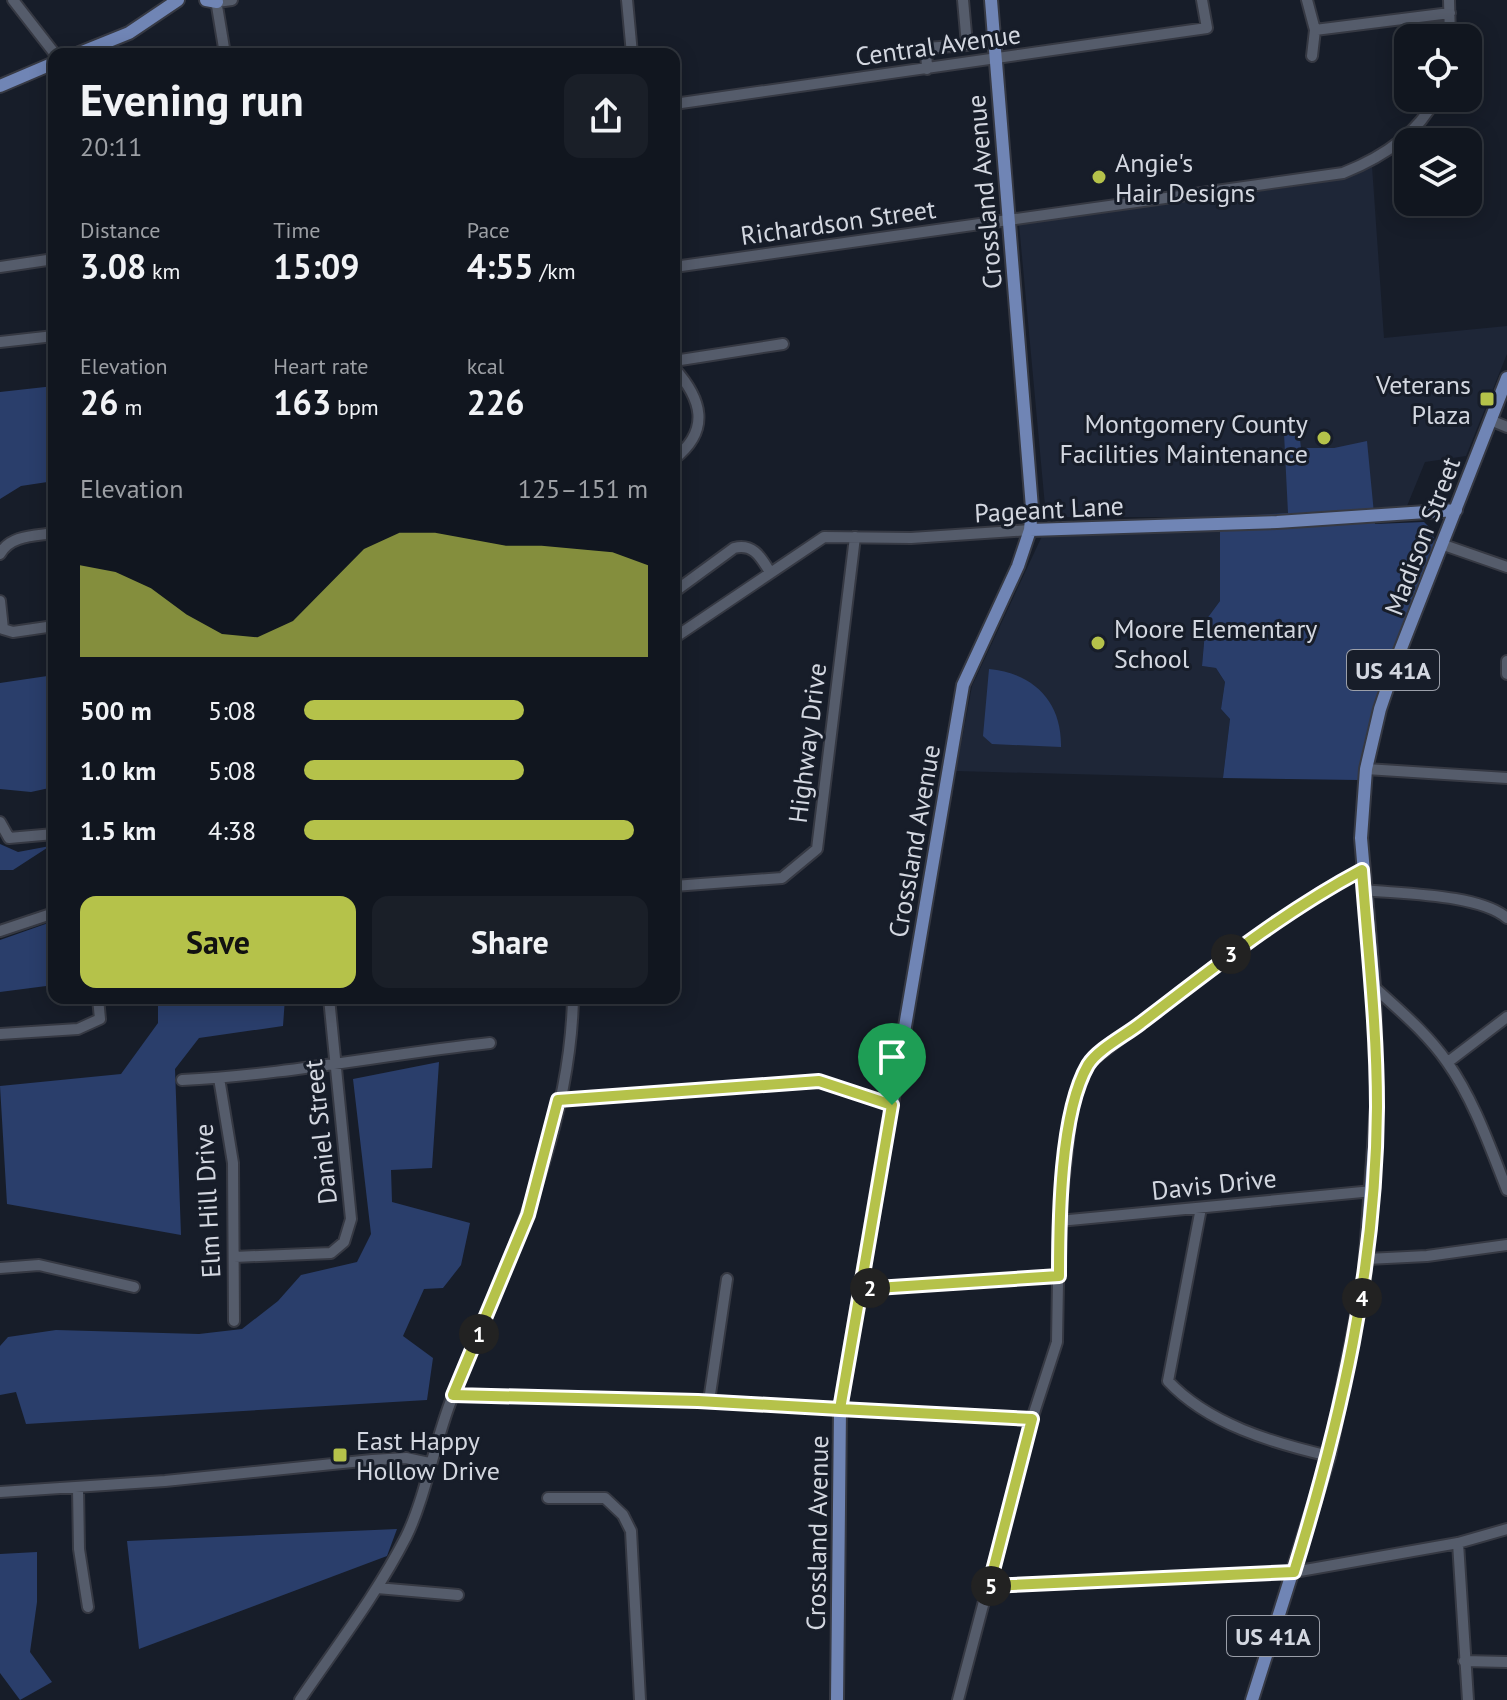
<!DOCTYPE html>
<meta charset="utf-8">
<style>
body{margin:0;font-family:"PT Sans",sans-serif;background:#1a1f28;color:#f1f3f6;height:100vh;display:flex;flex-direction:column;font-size:30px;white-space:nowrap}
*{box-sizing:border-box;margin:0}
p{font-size:26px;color:#9c9fa4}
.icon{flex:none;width:44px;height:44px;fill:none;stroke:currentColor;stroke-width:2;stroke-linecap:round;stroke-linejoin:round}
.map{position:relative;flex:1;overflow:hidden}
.panel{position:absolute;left:48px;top:48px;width:632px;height:956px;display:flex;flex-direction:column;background:#11161f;border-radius:16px;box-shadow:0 4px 20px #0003,0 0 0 2px #30353d}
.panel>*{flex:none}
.buttons{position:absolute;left:1394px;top:24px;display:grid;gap:16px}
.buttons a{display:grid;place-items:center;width:88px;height:88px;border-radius:16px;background:#11161f;box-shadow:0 4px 20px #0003,0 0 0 2px #30353d;font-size:40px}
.pin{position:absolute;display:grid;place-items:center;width:68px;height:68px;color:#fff;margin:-82px -34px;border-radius:50% 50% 50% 0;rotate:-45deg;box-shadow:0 0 8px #0007}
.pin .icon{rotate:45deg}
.km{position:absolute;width:40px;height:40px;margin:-20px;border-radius:50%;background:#222;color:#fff;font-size:22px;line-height:40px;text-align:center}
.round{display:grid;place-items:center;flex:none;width:84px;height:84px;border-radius:16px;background:#1a1f28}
.headline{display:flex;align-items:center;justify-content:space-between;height:136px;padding:0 32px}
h1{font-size:44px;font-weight:700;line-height:60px}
.metrics{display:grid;grid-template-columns:repeat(3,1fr);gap:12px;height:136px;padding:8px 32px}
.metrics div{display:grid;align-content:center}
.metrics b{font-size:34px;font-weight:700}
.metrics small{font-size:22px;font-weight:400}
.metrics p{font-size:22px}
.chart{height:224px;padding:16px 32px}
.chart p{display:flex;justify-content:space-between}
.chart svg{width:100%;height:144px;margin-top:8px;fill:#b5c24a;opacity:.7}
.primary-button{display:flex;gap:16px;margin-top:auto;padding:16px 32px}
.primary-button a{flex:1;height:92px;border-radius:16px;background:#b5c24a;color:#111;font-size:32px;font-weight:700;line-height:92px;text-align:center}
.primary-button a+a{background:#1a1f28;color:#f1f3f6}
ul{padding:0 32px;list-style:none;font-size:26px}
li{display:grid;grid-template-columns:128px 96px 1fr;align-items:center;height:60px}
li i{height:20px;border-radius:10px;background:#b5c24a}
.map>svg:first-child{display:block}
.built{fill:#1e2637}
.green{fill:#2a3e6b}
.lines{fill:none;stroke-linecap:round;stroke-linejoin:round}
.minor-casing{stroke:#363943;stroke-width:14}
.major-casing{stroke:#363943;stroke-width:16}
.minor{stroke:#555c6b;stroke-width:10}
.major{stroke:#7085b5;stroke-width:12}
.route-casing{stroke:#fff;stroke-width:16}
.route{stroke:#b5c24a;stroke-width:10}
.poi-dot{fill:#b5c24a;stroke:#171d29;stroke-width:3}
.labels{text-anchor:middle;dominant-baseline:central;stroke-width:6;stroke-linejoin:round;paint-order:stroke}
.shield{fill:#171d29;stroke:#9b9fa9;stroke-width:2}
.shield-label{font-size:24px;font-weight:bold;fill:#d3d7e0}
.street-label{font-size:26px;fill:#d3d7e0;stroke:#171d29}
.poi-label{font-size:26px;fill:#d3d7e0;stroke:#171d29;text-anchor:start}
</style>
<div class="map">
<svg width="1507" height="1700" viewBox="0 0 1507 1700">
<rect width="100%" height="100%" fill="#171d29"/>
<path class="built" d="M1372 166 1384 338 1507 326V354L1466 456 1425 462 1407 506 1220 517H1046L1019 224 1321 183Z
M1221 531 1220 601 1206 620 1202 666 1216 668 1225 682 1221 709 1230 719 1223 778 956 771 972 686 1042 536Z"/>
<path class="green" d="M54 386V481L21 486 0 499V392Z
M1299 431 1301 448H1334L1367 441 1375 524 1424 522 1432 530 1435 542 1383 675 1358 780 1223 778 1230 719 1221 709 1225 682 1216 668 1202 666 1206 620 1220 601V517L1288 513 1284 433Z
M989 669C1033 673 1062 701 1061 747L992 744 983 736Z
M54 675V728L49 736 54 744V787L31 792 0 789V683Z
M0 844 18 852 50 846 13 870H0Z
M54 921V985L0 992V940Z
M158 998H285L283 1026 199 1038 175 1069 181 1235 7 1204 0 1086 121 1074 158 1023Z
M439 1062 432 1168 391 1170 392 1202 470 1223 461 1265 443 1288 424 1289 403 1336 433 1358 427 1400 26 1424 16 1392 0 1395V1346L8 1337 56 1330 199 1334 242 1329 278 1301 301 1275 357 1262 371 1234 353 1079Z
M397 1529 387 1556 139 1649 127 1541Z
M37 1552V1602L30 1652 52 1682 20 1700 0 1673V1554Z"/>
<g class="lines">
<g class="minor-casing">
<path id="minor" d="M13 0 55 54
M216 0 225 54
M627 0 632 54
M1307 0 1315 30 1312 56
M1449 0 1450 38
M217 2 232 0
M1315 30 1450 13
M927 69 926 48 967 45 963 0
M674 104 1207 28 1202 0
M0 267 54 259
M674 267 1343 173C1381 158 1417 135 1436 98
M0 342 54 336
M674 361 783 344
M674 368C702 399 711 430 674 459
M1490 420 1507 427
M1441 544 1507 567
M0 554C10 535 35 536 54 533
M674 592 734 548C754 543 761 558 770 572
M0 601 3 629 13 632 54 626
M674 638 824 537 911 538 1030 530
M1507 661V674
M1366 769 1507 778
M0 822 9 838 54 834
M674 886 782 878 817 849 855 537
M1364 890C1402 894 1479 894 1507 918
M0 931 54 913
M1374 987C1399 1010 1427 1033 1447 1062 1474 1100 1490 1147 1507 1190
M0 1034 78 1029 100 1019 98 998
M1448 1062 1507 1017
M219 1078 233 1163 234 1321
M182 1080C285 1075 387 1054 490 1043
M558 1100 819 1081 892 1105
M1201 1208 1168 1381C1208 1424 1273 1443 1329 1456
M1059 1221 1373 1191
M234 1257 331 1253 344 1242 351 1219 329 998
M1367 1259 1427 1256 1507 1245
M0 1268 39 1265 134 1287
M861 1289 1059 1276
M453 1395 709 1401 1032 1419
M709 1401 727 1279
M78 1488 79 1549 88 1607
M0 1492 165 1481 372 1460 406 1458 429 1463
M548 1498H605L623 1515 631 1531 640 1700
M1458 1543 1468 1700
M989 1586 1294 1572 1458 1543 1507 1529
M377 1588 458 1595
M1464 1661 1507 1662
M300 1700C336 1647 377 1594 406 1537 425 1499 435 1440 452 1398 503 1268 570 1141 573 998
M958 1700 1032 1419 1057 1342 1059 1221 1072 1106 1089 1063 1222 960 1323 891 1362 870"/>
</g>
<g class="major-casing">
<path id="major" d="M206 0 217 2
M77 54 129 33 178 0
M0 86 54 63
M1030 530 1277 522 1456 510
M837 1700 840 1409 963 685 1018 566 1030 530 1032 508 991 0
M1252 1700 1329 1456 1364 1281 1377 1106 1374 987 1361 838 1366 769 1380 709 1398 656 1507 378"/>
</g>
<use href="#minor" class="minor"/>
<use href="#major" class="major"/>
</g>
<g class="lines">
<g class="route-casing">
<path id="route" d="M892 1105 819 1081 558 1100 528 1215 453 1395 698 1401 840 1409 861 1289 1059 1276C1059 1220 1060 1113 1088 1065 1098 1049 1126 1035 1141 1023 1212 969 1283 912 1362 870 1368 950 1377 1027 1377 1107 1376 1268 1341 1420 1294 1572L989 1586 1032 1419 840 1409 892 1105"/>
</g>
<use href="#route" class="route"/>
</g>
<g class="poi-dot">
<circle cx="1099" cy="177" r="8"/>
<rect x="1479" y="391" width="16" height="16" rx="4"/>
<circle cx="1324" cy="438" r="8"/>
<circle cx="1098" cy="643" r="8"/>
<rect x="332" y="1447" width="16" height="16" rx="4"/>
</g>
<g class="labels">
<g class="shield">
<rect x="1347" y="650" width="92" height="40" rx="6"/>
<rect x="1227" y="1616" width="92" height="40" rx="6"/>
</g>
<g class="shield-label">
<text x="1393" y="670">US 41A</text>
<text x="1273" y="1636">US 41A</text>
</g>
<g class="street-label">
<text transform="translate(938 45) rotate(-8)">Central Avenue</text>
<text transform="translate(984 192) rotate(-95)">Crossland Avenue</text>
<text transform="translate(838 222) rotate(-8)">Richardson Street</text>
<text transform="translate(1049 509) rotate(-3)">Pageant Lane</text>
<text transform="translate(1422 536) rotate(-69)">Madison Street</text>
<text transform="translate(807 743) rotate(-83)">Highway Drive</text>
<text transform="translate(914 841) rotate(-80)">Crossland Avenue</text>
<text transform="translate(320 1132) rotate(-96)">Daniel Street</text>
<text transform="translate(1214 1184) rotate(-6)">Davis Drive</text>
<text transform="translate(207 1201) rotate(-93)">Elm Hill Drive</text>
<text transform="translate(817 1533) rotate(-89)">Crossland Avenue</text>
</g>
<g class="poi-label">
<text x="1115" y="162">Angie's<tspan x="1115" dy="30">Hair Designs</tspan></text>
<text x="1471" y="384" text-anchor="end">Veterans<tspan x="1471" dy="30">Plaza</tspan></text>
<text x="1308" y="423" text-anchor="end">Montgomery County<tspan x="1308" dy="30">Facilities Maintenance</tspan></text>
<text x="1114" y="628">Moore Elementary<tspan x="1114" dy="30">School</tspan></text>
<text x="356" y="1440">East Happy<tspan x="356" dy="30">Hollow Drive</tspan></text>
</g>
</g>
</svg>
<div class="buttons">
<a><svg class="icon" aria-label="locate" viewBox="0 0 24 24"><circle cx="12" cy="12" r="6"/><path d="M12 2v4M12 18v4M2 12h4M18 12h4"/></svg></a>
<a><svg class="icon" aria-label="layers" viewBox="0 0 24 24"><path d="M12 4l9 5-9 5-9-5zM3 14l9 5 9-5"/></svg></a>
</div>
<div class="pin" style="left:892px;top:1105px;background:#1e9e55"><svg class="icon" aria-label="arrive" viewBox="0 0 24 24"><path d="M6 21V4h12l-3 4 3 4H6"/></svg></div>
<b class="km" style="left:479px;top:1334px">1</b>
<b class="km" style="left:870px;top:1288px">2</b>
<b class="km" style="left:1231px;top:954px">3</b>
<b class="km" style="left:1362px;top:1298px">4</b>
<b class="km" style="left:991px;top:1586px">5</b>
<section class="panel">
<div class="headline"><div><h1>Evening run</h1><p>20:11</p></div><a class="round"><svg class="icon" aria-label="share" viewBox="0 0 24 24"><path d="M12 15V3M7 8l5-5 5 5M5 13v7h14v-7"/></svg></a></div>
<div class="metrics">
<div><p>Distance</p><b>3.08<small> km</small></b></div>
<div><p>Time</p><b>15:09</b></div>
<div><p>Pace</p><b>4:55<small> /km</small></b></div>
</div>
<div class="metrics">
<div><p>Elevation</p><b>26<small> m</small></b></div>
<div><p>Heart rate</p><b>163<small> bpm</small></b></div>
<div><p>kcal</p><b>226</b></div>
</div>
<div class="chart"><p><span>Elevation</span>125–151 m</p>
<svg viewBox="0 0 160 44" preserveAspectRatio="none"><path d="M0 44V16L10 18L20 23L30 31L40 37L50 38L60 33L70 22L80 11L90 6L100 6L110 8L120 10L130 10L140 11L150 12L160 16V44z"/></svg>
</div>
<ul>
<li><b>500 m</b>5:08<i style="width:64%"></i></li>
<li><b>1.0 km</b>5:08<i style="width:64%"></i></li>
<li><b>1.5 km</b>4:38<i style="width:96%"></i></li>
</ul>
<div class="primary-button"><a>Save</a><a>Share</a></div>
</section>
</div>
